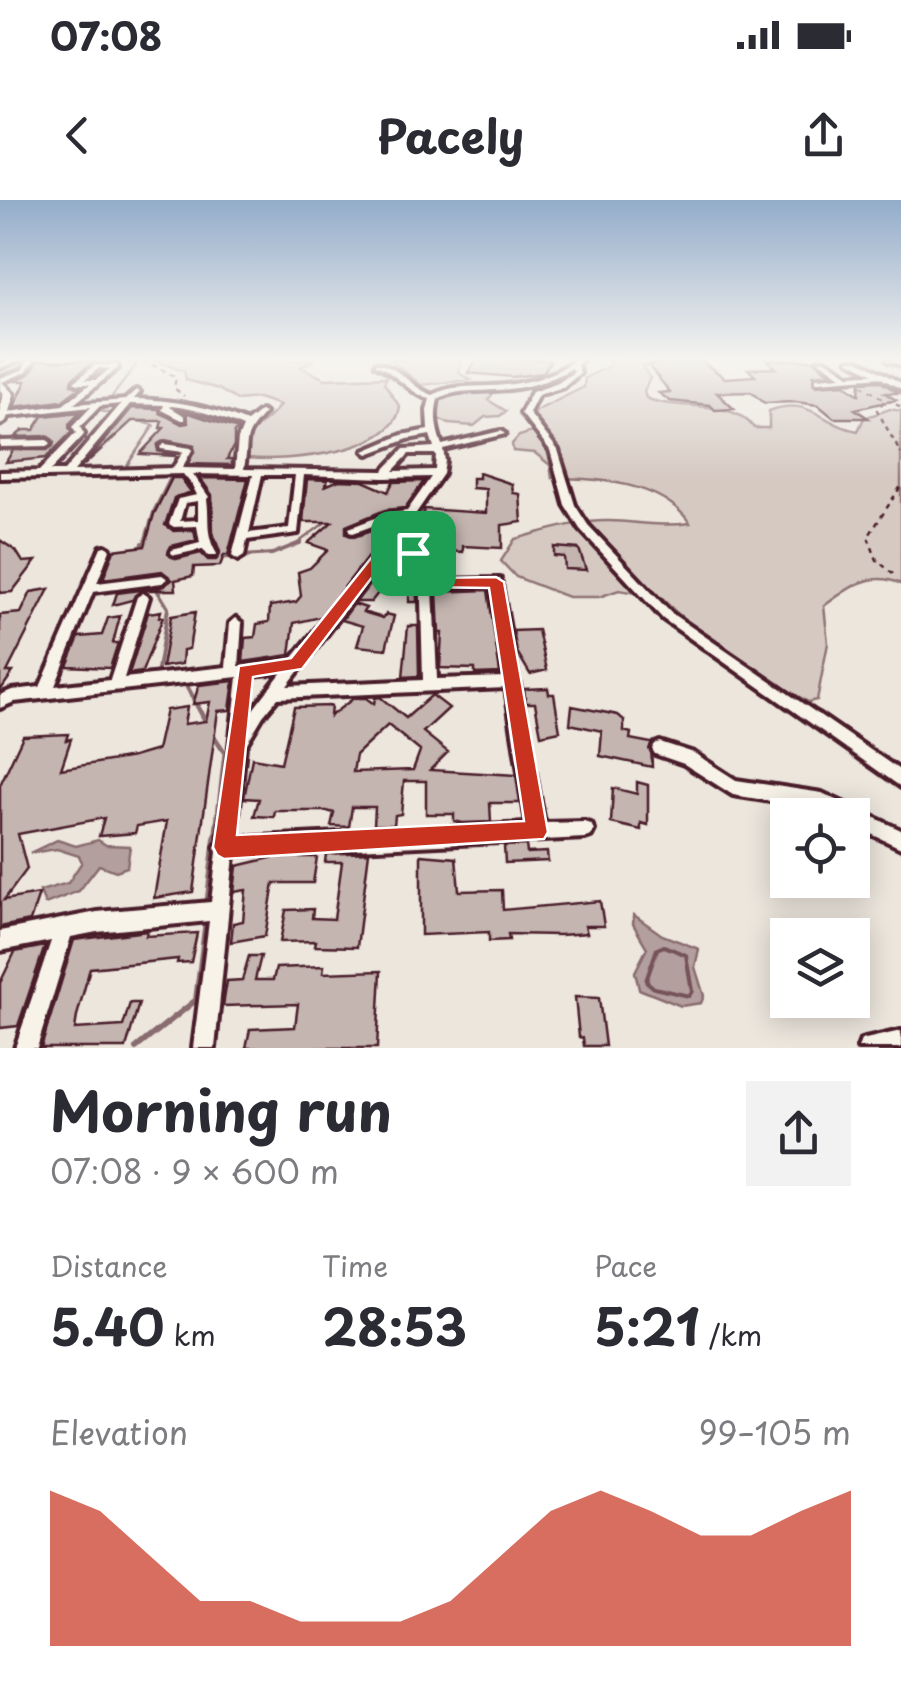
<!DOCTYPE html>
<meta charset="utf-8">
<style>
body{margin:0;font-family:"Playpen Sans",sans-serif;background:#f2f2f3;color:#2b2b33;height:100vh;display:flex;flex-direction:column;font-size:38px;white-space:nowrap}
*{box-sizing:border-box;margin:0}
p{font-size:32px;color:#7c7c81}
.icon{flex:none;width:55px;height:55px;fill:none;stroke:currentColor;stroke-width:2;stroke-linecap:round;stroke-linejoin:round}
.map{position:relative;height:848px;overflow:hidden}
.details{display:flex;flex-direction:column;background:#fff;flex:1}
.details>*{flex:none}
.controls{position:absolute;left:770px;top:598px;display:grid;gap:20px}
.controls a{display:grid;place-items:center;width:100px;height:100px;border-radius:0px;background:#fff;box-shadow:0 5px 25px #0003;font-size:50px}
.pin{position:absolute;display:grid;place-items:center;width:85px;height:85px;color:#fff;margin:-42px;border-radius:20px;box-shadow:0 5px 15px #0006}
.round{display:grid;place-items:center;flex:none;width:105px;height:105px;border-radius:0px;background:#f2f2f3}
.summary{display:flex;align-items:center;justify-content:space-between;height:170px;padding:0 50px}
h1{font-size:55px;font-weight:700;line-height:75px}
.stats{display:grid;grid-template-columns:repeat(3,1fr);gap:15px;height:170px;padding:10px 50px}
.stats div{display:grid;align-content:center}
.stats b{font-size:50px;font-weight:700}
.stats small{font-size:28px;font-weight:400}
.stats p{font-size:28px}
.chart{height:280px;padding:20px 50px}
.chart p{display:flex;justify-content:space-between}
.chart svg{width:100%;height:180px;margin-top:10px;fill:#c8321e;opacity:.7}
.status{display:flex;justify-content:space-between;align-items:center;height:70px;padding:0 50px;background:#fff;direction:ltr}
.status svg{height:28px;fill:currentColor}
header{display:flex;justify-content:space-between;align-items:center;height:130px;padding:0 50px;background:#fff;font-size:45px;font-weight:700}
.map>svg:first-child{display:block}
.green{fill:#d5c9c2;stroke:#907476;stroke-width:2.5}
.water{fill:#b39f9d;stroke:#896c6f;stroke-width:2.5}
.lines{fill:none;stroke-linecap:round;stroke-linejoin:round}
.shore{stroke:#745259;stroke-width:4}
.stream-far3{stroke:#896c6f;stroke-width:2.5}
.stream-far2{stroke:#896c6f;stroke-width:4}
.stream-far1{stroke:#896c6f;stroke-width:5}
.stream{stroke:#896c6f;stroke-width:6}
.building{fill:#c4b5b0;stroke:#4a1f2b;stroke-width:2.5;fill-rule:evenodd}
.minor-casing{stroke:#4a1f2b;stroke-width:8}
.major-casing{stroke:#4a1f2b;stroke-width:7}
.highway-casing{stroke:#4a1f2b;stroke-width:7}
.path{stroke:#4a1f2b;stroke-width:2.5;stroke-dasharray:5 5;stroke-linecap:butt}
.minor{fill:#f7f3e8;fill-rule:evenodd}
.major{fill:#f7f3e8;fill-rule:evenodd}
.highway{fill:#f7f3e8;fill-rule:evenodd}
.route{fill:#c8321e;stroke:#fff;stroke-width:2.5;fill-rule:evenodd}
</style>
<div class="status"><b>07:08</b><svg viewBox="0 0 49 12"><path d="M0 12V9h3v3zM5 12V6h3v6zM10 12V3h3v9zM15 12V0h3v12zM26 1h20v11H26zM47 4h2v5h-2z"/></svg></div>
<header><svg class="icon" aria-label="back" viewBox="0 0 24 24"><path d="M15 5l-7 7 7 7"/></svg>Pacely<svg class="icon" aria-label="share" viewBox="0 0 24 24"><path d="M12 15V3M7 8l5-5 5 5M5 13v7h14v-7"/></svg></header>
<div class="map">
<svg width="901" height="848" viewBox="0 0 901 848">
<rect width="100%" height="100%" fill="#ece6dd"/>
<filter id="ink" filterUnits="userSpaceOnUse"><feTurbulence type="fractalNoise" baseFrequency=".01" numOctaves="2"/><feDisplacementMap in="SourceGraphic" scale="20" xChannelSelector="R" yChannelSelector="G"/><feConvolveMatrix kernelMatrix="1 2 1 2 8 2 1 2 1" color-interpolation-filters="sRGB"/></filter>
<g filter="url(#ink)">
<path class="green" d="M152 160H315L301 167 325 179 387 177 384 183 400 207C394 253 286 262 248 258 241 230 267 224 280 205L258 198 237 200 219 189 186 180 184 171Z
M391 160H461L459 173 471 180 421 185Z
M609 160H675L642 166 650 178 644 191 646 198C677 212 732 197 754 228H769V211C811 195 824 226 858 231L864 218 890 209 901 211V384C870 370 848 388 824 406L828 443 817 500 808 502 709 443 660 397 619 390 599 397H568L516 377 501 361 515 339C545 331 579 320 610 321 638 322 661 327 690 323 662 282 597 278 552 278L550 265 535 253 513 251 512 244 519 236 539 230 532 219 536 211 584 187 585 178 609 166Z
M468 190 495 191 488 200 506 211 500 216 485 217 474 226 449 224 439 219 436 203 446 194Z"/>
<path class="water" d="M57 640 76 646 98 640 106 645 130 646 127 667 116 671 99 665 79 691 45 704 40 691 68 683 82 662 79 656 57 649 30 653Z
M634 715 662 735 699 749 695 767 704 796 701 803 681 806 639 789 635 772 647 748 633 724Z"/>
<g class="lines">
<path class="shore" d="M664 746 686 755 692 791 689 796 654 788 646 781 657 749Z"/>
<path class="stream-far3" d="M121 160 137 164 101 211 154 225 126 267 145 269
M143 346 154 310 172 274
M294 346 327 321"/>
<path class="stream-far2" d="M142 348 143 343
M203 359 272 354 300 343
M157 369 156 388 168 408 157 476"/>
<path class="stream-far1" d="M157 478 158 474
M185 483 206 522
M213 535 225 553 215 641"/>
<path class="stream" d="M207 706 215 638
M136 848 196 800 206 720"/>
</g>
<path class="building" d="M39 160 84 161 121 160 93 162 72 179 71 184 79 188 62 201 14 207 26 181H14L29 174Z
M476 160H551L543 173 512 177 468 173Z
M700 160 725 178 755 176 748 169 776 168 767 160H814L829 173 813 175 816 186 844 184 859 195 860 182 879 181 899 193H885L896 200 855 209 868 218H834L818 205 796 202 764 203 751 192 717 193 734 209 715 210 710 205 670 201 659 193 670 192 648 165Z
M132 208 159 209 160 213 182 224 188 223 186 212 189 213 238 229 234 232V245L227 259H232V265L188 264 194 246 165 240 158 244V251L176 256 140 254 164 228H160L162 221H132L84 265Z
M81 212 69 224 71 233 46 258 6 262 13 250H47L53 246V240L47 236 15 237 23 230H34L43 216Z
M479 273 512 284 513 293 520 294 522 322 502 325V348L463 346V352L446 351 447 340H432L433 333 420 332 424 309 486 313V289L472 288V278H479Z
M172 278H181L191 292 174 298 165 325 174 331 194 330 196 340 171 346 168 354 177 359 201 353 208 360H216L220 352 213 333 212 295 200 278 248 279 228 355H224L220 366 194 367 193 376 175 380 176 390H141L132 400 113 405 117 393 162 387 172 380 162 371 103 379 114 350 145 346 154 314Z
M307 279 328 280 325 286 339 280 363 281 388 292 393 282 424 281 405 308 385 310 346 326V334L354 337 394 323 321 417 294 423 290 455 243 462 245 438 255 437 257 424 269 422 270 406 296 402 301 396 298 372 310 368 328 350 308 343 332 322H303Z
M0 340 16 351 23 362 36 361 12 392 0 393Z
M554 347 579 349 586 370 565 369 564 357 554 356Z
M411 361 416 363 417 402H409L410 371 406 370 402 384H385L371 402H356L387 362Z
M49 389 7 472H13L0 491V415L21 413 31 392Z
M488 390 500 473 475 474V469L440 468 442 433H439L437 392Z
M354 404 366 408 363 412 383 418 386 414 394 416 386 449 357 446 363 426 342 420Z
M161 411 159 417H163L142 472 129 474 148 413Z
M195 412 189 449 183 450 182 464 162 467 171 416Z
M120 416 113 443H118L110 468 67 466 79 437 102 435 108 418Z
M408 426H418L419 476 403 477Z
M538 430 547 470 530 474 517 452 513 431Z
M234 481 230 510 218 511 193 692 154 698 167 621 137 626 135 633 99 636 104 618 18 634 27 669 4 700 39 694 30 721 0 727V585L23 536 68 534 66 540 71 539 61 569 133 557 157 550 166 510 187 507 184 524 206 521 210 502 193 504 199 485Z
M548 488 549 494H554L560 531 541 535 535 503H526L524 489Z
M432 495 449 508 423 532 448 552 430 570 516 575 520 603H490L491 622 463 623 454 621V614H426V581H404L401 614 395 615 394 625H374L375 607H352L349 627 331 626 334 613 327 611H275L274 617 254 616 259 599 244 598 252 558 281 563 294 507 331 506 330 516 354 498H366L374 504 375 498 380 497 406 518ZM388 525 420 551 413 570 353 572 356 555Z
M572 506 618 515 624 520V531L631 533 630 539 651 543 652 567 600 556 602 531 570 524Z
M637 582 648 585V625L641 623V630L611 623 613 588 637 594Z
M526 645 527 653 547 652 548 661 505 663 504 646Z
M369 652 357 747 315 746 316 741 280 742 286 710 313 709 312 718 334 719 342 662H325L326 654Z
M421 655 456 658 459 691 502 690 503 710 600 701 604 726H585L587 733 560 735 508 734 509 740 489 741V732L421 735Z
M275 657H317L313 683H274L265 736 231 742 233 723 243 721 246 690 234 692 237 666Z
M147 731 146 736 197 733 191 762 177 763 178 759 90 768 77 816 75 829 123 826 130 803H139L126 848H41L74 740Z
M45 746 18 826 0 828V783L15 752Z
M249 756H261L255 780H273L276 768 324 766 323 773 381 771 377 848H246L250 829 295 827 298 804 223 806 227 781 242 780Z
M575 797 599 798 605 846H584L583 838 579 837Z"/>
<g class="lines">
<g class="minor-casing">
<path id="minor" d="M10 160H20L0 168V164Z
M28 160H35L26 172 0 183V178L22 170Z
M574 160H582L577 165 580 173 564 187 538 195 529 213 558 250 575 305 588 325 671 413 901 571V587L663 419 580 329 565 305 550 250 521 213 532 192 558 183 574 172 572 168C548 183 521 189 494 190 474 192 456 189 438 199 434 216 436 228 442 245L501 231 505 234 443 249 445 261 443 274 390 351 413 349 430 356 432 380 500 379 544 623 585 622 591 624 594 630 591 636 585 638 234 655 215 848H193L209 721 97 732 71 737 37 848H15L51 741 0 751V731L97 712 211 702 217 652 215 647 219 641 238 477 14 502 0 508V495L12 490 40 487 101 347 105 346 110 349 97 383 162 375 168 379 162 383 93 392 55 486 110 480 137 397 143 393 149 397 124 478 226 467 230 423 236 418 242 423 239 466 291 460 378 353 402 318 392 319 353 333 349 332V328L386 314 407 311 431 277 384 278 304 275 298 333 247 340 244 356 238 360 232 356 253 275 193 274 209 297 207 299C210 321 205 334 217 354L216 356H208L203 349 176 355 172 354 171 352 172 350 200 343 197 326 174 327 169 324 178 299 197 295 192 285 183 274 0 278V272L39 271 76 233 72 227 91 207 2 217H0V213L63 205 90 184H78L74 182 95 165H116L118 166V168L74 204 125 200 136 190 140 192 134 199C174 200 210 206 247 222L261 211 265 213C240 240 250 238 244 269L383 271 404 249 434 247 430 235 408 239 368 254 364 251 402 235 428 230 427 210 430 199C409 193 396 173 376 165V163C399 166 411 188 433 195 451 185 469 187 489 186 519 185 550 179 574 160ZM99 168 110 169 96 180H85ZM121 204 64 271H50L83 236 84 234 80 227 100 206ZM130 204 164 205 162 210 182 220H185V216L170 207 171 206C197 209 219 216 243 227L238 239 235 269 182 268 192 250 191 248 164 244 160 247 161 249 183 252 173 268 74 271ZM409 254H436L435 270 393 271ZM262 275H295L289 328 249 333ZM198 301V320L180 321 185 303ZM412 357 420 361 423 480 287 486 385 358ZM491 386 505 477 437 479 433 388ZM282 472 248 516 251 475ZM506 488 527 624 236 638 245 546 263 516 278 498Z
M818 160H826L849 175 882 173 886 175 882 177 819 182H816V178L841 176Z
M887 160 901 161V165L888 161Z
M0 241 47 240 51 243 47 246 0 247Z
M660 542 694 553 736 580 822 593 901 630V648L852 625V615H833L820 609 733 595 684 564 655 554 652 549 655 544Z
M901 831V848H858L861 840Z"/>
</g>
<g class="major-casing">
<path id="major" d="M848 160H859L901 183V189Z"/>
</g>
<g class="highway-casing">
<path id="highway" d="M0 180 14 194 6 222 0 225V205L4 194 0 190Z"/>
</g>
<path class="path" d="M143 160 176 177 174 188 184 196
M861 185 885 200 877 210 901 254
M887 200 901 207
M893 374 877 360 868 337 901 286"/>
<use href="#minor" class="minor"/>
<use href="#major" class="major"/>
<use href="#highway" class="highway"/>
</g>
</g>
<linearGradient id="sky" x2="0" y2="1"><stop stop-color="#93acca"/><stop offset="0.57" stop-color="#f6f4f0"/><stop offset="1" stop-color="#f6f4f0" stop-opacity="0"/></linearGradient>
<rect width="901" height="279" fill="url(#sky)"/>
<path class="route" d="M413 348 431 356 435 378 496 377 504 382 548 632 544 639 224 659 217 655 213 647 239 466 291 458 376 352ZM411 358 419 362 422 387 489 388 524 621 237 635 253 477 302 469 386 359Z"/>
</svg>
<div class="controls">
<a><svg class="icon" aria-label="locate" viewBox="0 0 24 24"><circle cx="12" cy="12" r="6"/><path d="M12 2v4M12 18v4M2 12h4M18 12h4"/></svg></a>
<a><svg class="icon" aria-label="layers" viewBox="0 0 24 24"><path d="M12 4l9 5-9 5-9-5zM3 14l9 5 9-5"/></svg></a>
</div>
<div class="pin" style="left:413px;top:353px;background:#1e9e55"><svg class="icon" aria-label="arrive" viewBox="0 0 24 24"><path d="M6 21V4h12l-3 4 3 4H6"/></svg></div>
</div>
<section class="details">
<div class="summary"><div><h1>Morning run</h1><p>07:08 · 9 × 600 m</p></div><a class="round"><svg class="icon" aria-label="share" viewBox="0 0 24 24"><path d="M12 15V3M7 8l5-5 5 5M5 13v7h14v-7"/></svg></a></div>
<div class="stats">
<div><p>Distance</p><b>5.40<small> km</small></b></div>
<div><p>Time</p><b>28:53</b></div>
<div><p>Pace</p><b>5:21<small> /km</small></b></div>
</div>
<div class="chart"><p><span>Elevation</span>99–105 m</p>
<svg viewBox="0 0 160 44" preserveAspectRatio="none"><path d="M0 44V6L10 11L20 22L30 33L40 33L50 38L60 38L70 38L80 33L90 22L100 11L110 6L120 11L130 17L140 17L150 11L160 6V44z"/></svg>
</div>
</section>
